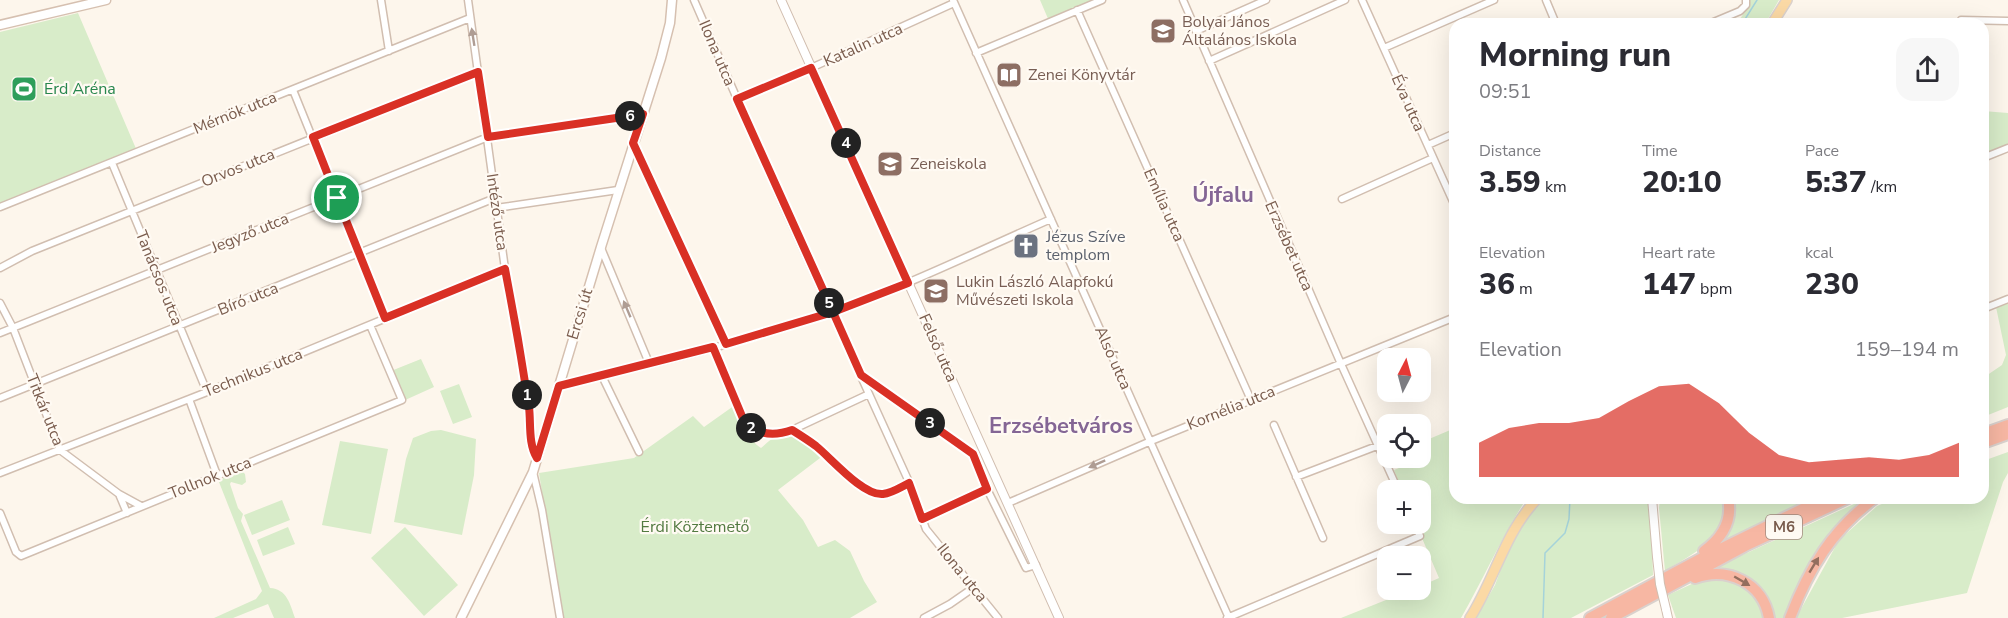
<!DOCTYPE html>
<meta charset="utf-8">
<style>
body{margin:0;font-family:"Nunito Sans",sans-serif;background:#f7f7f7;color:#2b2b33;height:100vh;display:flex;flex-direction:column;font-size:22px;white-space:nowrap}
*{box-sizing:border-box;margin:0}
p{font-size:20px;color:#7c7c81}
.icon{flex:none;width:33px;height:33px;fill:none;stroke:currentColor;stroke-width:2;stroke-linecap:round;stroke-linejoin:round}
.map{position:relative;flex:1;overflow:hidden}
.side{position:absolute;left:1449px;top:18px;width:540px;height:486px;display:flex;flex-direction:column;background:#fff;border-radius:18px;box-shadow:0 6px 24px #0002}
.side>*{flex:none}
.needle{width:39px;rotate:6deg}
.buttons{position:absolute;left:1377px;top:348px;display:grid;gap:12px}
.buttons a{display:grid;place-items:center;width:54px;height:54px;border-radius:12px;background:#fff;box-shadow:0 6px 24px #0002;font-size:30px}
.pin{position:absolute;display:grid;place-items:center;width:51px;height:51px;color:#fff;margin:-26px;border:3px solid #fff;border-radius:50%;box-shadow:0 2px 6px #0007}
.km{position:absolute;width:30px;height:30px;margin:-15px;border-radius:50%;background:#222;color:#fff;font-size:16px;line-height:30px;text-align:center}
.round{display:grid;place-items:center;flex:none;width:63px;height:63px;border-radius:18px;background:#f7f7f7}
.overview{display:flex;align-items:center;justify-content:space-between;height:102px;padding:0 30px}
h1{font-size:33px;font-weight:800;line-height:45px}
.stats{display:grid;grid-template-columns:repeat(3,1fr);gap:9px;height:102px;padding:6px 30px}
.stats div{display:grid;align-content:center}
.stats b{font-size:30px;font-weight:800}
.stats small{font-size:16px;font-weight:400}
.stats p{font-size:16px}
.chart{height:168px;padding:12px 30px}
.chart p{display:flex;justify-content:space-between}
.chart svg{width:100%;height:108px;margin-top:6px;fill:#d93025;opacity:.7}
.map>svg:first-child{display:block}
.green{fill:#d8ecc9}
.lines{fill:none;stroke-linecap:round;stroke-linejoin:round}
.stream{stroke:#a5d3da;stroke-width:1.5}
.minor-casing{stroke:#d1beb0;stroke-width:9}
.tertiary-casing{stroke:#d1beb0;stroke-width:10}
.secondary-casing{stroke:#d6c0b0;stroke-width:11}
.primary-casing{stroke:#dad1cd;stroke-width:12}
.motorway-casing{stroke:#dad1cd;stroke-width:14}
.minor{stroke:#fff;stroke-width:6}
.tertiary{stroke:#fff;stroke-width:8}
.secondary{stroke:#fff;stroke-width:8}
.primary{stroke:#fbd9a5;stroke-width:9}
.motorway{stroke:#f7b7a3;stroke-width:10}
.tertiary-bridge-casing{stroke:#d1beb0;stroke-width:10;stroke-linecap:butt}
.tertiary-bridge{stroke:#fff;stroke-width:8}
.oneway{fill:#af9d94}
.oneway2{fill:#936e5e}
.route-casing{stroke:#fff;stroke-width:12}
.route{stroke:#d93025;stroke-width:8}
.labels{text-anchor:middle;dominant-baseline:central;stroke-width:4.5;stroke-linejoin:round;paint-order:stroke}
.shield{fill:#fffaf3;stroke:#a28b7f;stroke-width:1.5}
.shield-label{font-size:15px;font-weight:bold;fill:#7a5c4d}
.education-label{font-size:16px;fill:#785e54;stroke:#fffaf3;text-anchor:start}
.street-label{font-size:16px;fill:#7a5c4d;stroke:#fffaf3}
.leisure-label{font-size:16px;fill:#27864d;stroke:#fffaf3;text-anchor:start}
.worship-label{font-size:16px;fill:#5b616d;stroke:#fffaf3;text-anchor:start}
.park-label{font-size:16px;fill:#537a41;stroke:#fffaf3}
.district-label{font-size:22px;font-weight:bold;fill:#846695;stroke:#fffaf3}
</style>
<div class="map">
<svg width="2008" height="618" viewBox="0 0 2008 618">
<rect width="100%" height="100%" fill="#fdf6ec"/>
<path class="green" d="M1040 0H1102L1049 21Z
M1748 0H1779L1765 24H1737L1747 8Z
M78 13 137 151 0 206V32Z
M1983 111 2008 113V144L1983 155Z
M2008 302V407L1983 417V378L2002 365 2006 355 1996 307Z
M421 359 434 387 403 401 391 371Z
M459 384 472 417 453 424 440 391Z
M735 405C742 418 748 440 761 448 765 445 768 441 772 439 789 426 811 444 824 455L778 490 803 520 818 547 835 540 850 551 864 581 877 602 850 618H562L539 473 634 458 693 416 704 427Z
M1455 428V498H1527C1502 536 1484 578 1461 618H1341L1411 590H1420L1421 586 1439 578 1416 524H1420V490H1402L1394 470 1428 456 1422 442Z
M441 430 476 439 474 475 462 535 394 522 406 459 413 438 431 431Z
M340 441 388 449 371 534 322 525Z
M2008 452V473L2003 482 1967 593 1842 618H1796L1839 540 1877 506 1896 498H1983V461Z
M239 468 245 474 246 482 242 485 231 482 230 484 238 508 243 514 241 521 270 588C287 589 290 604 295 618H274L268 604 233 618H214L256 599 262 591 217 477Z
M1546 498H1648L1651 515 1653 575 1571 618H1476L1495 585 1505 558 1526 519Z
M1660 498H1723C1724 504 1726 511 1724 517 1719 543 1685 558 1665 571L1659 508Z
M1733 498H1811L1722 542 1733 514Z
M1867 498C1826 532 1803 569 1785 618H1774C1774 611 1771 606 1768 600 1756 577 1738 571 1714 568Z
M282 500 290 520 252 535 244 515Z
M288 527 295 544 263 556 257 540Z
M405 527 458 585 424 616 371 558Z
M1719 577C1744 585 1756 589 1763 618H1676L1668 595 1696 582Z"/>
<g class="lines">
<path class="stream" d="M1742 24 1757 0
M1543 618 1545 553 1565 533 1569 519 1570 498"/>
<g class="minor-casing">
<path id="minor" d="M381 0 389 51
M468 0 505 269 519 343 530 411 533 450 537 457
M694 0 785 209 909 482 926 529 998 618
M953 0 1229 618
M1183 0 1341 364 1398 490
M1362 0 1455 206
M1546 0 1556 24
M1077 10 1251 400
M1961 20 2008 21
M1709 24 1740 11 1746 5V0
M1196 31 1266 0
M1384 48 1494 0
M976 53 1102 0
M1209 61 1345 0
M293 90 385 318
M737 99 811 68 954 3
M634 144 726 344
M1428 145 1455 133
M1983 158 2008 148
M112 163 207 392
M1342 199 1433 158
M0 207 470 18
M496 208 618 190
M601 248 649 363
M0 268 32 251 478 72
M0 303 13 328 60 450 119 494
M1983 309 2008 299
M0 333 488 137 643 114
M713 347 744 421C758 436 775 436 792 430 800 435 808 440 816 446 831 458 863 496 883 494 892 493 901 486 909 482
M602 376 639 452
M862 376 973 454 987 489 1026 568 1036 565
M559 386C650 364 743 343 832 312 907 286 978 251 1051 219
M0 398 495 198
M189 399 217 475
M1274 425 1323 538
M792 430 869 394
M533 472 542 510 560 618
M0 473 207 392 505 269
M1296 477 1377 446
M1008 503 1151 441 1455 317
M0 513 16 552 21 556 402 400 370 325
M127 513 119 494 141 506
M922 519 987 489
M924 618 950 604 973 588
M1227 618 1420 536 1414 524"/>
</g>
<g class="tertiary-casing">
<path id="tertiary" d="M781 0 1059 618
M1652 498 1657 557
M1666 609 1668 618"/>
</g>
<g class="secondary-casing">
<path id="secondary" d="M0 25 106 0
M461 618 533 472 601 247 661 58 670 23 672 0"/>
</g>
<g class="primary-casing">
<path id="primary" d="M1772 24 1787 0
M1470 618C1495 579 1505 531 1538 498"/>
</g>
<g class="motorway-casing">
<path id="motorway" d="M1983 434 2008 425
M1983 443 2008 434
M1704 551C1722 538 1733 521 1728 498
M1695 578C1728 566 1763 583 1769 618
M1590 618 1706 556 1825 498
M1611 618 1745 546 1848 498
M1790 618C1809 568 1832 530 1875 498"/>
</g>
<use href="#minor" class="minor"/>
<use href="#tertiary" class="tertiary"/>
<use href="#secondary" class="secondary"/>
<use href="#primary" class="primary"/>
<use href="#motorway" class="motorway"/>
<g class="tertiary-bridge-casing">
<path id="tertiary-bridge" d="M1657 557 1660 584 1666 609"/>
</g>
<use href="#tertiary-bridge" class="tertiary-bridge"/>
</g>
<defs><path id="oneway-solid" d="M-6-.8H1V-3.2L6.5 0L1 3.2V.8H-6Z" transform="scale(1.5)"/></defs>
<g class="oneway">
<use href="#oneway-solid" transform="translate(473 37) rotate(-99)"/>
<use href="#oneway-solid" transform="translate(627 309) rotate(-113)"/>
<use href="#oneway-solid" transform="translate(1097 464) rotate(156)"/>
</g>
<g class="oneway2">
<use href="#oneway-solid" transform="translate(1814 565) rotate(-59)"/>
<use href="#oneway-solid" transform="translate(1742 581) rotate(30)"/>
</g>
<g class="lines">
<g class="route-casing">
<path id="route" d="M337 198 385 318 505 269C514 315 522 361 529 407 531 423 528 444 537 458L559 386 713 347 744 421C758 436 775 436 792 430 800 435 808 440 816 446 831 458 863 496 883 494 892 493 901 487 909 483L922 519 987 489 973 454 861 375 833 312 908 283 811 68 737 99 833 312 726 344 633 143 643 114 488 137 478 72 313 137 337 198"/>
</g>
<use href="#route" class="route"/>
</g>
<defs>
<g id="school-square" transform="scale(1.35)"><rect x="-9" y="-9" width="18" height="18" rx="4" fill="#8d6e63" stroke="#fffaf3"/><path d="M0-5L7-2L0 1L-7-2ZM-4 1L0 2.5L4 1V4Q0 6-4 4Z" fill="#fff"/></g>
<g id="library-square" transform="scale(1.35)"><rect x="-9" y="-9" width="18" height="18" rx="4" fill="#8d6e63" stroke="#fffaf3"/><path d="M-6-4Q-3-5.5-.7-3.5V5Q-3 3-6 4ZM6-4Q3-5.5 .7-3.5V5Q3 3 6 4Z" fill="#fff"/></g>
<g id="stadium-square" transform="scale(1.35)"><rect x="-9" y="-9" width="18" height="18" rx="4" fill="#2e9e5b" stroke="#fffaf3"/><path d="M0-5a6.5 5 0 1 0 0 10a6.5 5 0 1 0 0-10ZM-3.5-1.8h7v3.6h-7Z" fill="#fff"/></g>
<g id="church-square" transform="scale(1.35)"><rect x="-9" y="-9" width="18" height="18" rx="4" fill="#6b7280" stroke="#fffaf3"/><path d="M-1.2-6h2.4v3.5h3.3v2.4h-3.3V6h-2.4V-.1h-3.3v-2.4h3.3Z" fill="#fff"/></g>
</defs>
<g fill-rule="evenodd">
<use href="#school-square" x="1163" y="31"/>
<use href="#library-square" x="1009" y="75"/>
<use href="#stadium-square" x="24" y="89"/>
<use href="#school-square" x="890" y="164"/>
<use href="#church-square" x="1026" y="246"/>
<use href="#school-square" x="936" y="291"/>
</g>
<g class="labels">
<rect class="shield" x="1766" y="515" width="36" height="24" rx="4.5"/>
<g class="shield-label">
<text x="1784" y="527">M6</text>
</g>
<g class="education-label">
<text x="1182" y="22">Bolyai János<tspan x="1182" dy="18">Általános Iskola</tspan></text>
<text x="1028" y="75">Zenei Könyvtár</text>
<text x="910" y="164">Zeneiskola</text>
<text x="956" y="282">Lukin László Alapfokú<tspan x="956" dy="18">Művészeti Iskola</tspan></text>
</g>
<g class="street-label">
<text transform="translate(863 45) rotate(-24)">Katalin utca</text>
<text transform="translate(717 53) rotate(67)">Ilona utca</text>
<text transform="translate(1408 103) rotate(66)">Éva utca</text>
<text transform="translate(235 113) rotate(-22)">Mérnök utca</text>
<text transform="translate(238 168) rotate(-22)">Orvos utca</text>
<text transform="translate(1164 205) rotate(66)">Emília utca</text>
<text transform="translate(497 212) rotate(82)">Intéző utca</text>
<text transform="translate(250 233) rotate(-22)">Jegyző utca</text>
<text transform="translate(1289 246) rotate(66)">Erzsébet utca</text>
<text transform="translate(159 278) rotate(68)">Tanácsos utca</text>
<text transform="translate(248 299) rotate(-22)">Bíró utca</text>
<text transform="translate(580 314) rotate(-73)">Ercsi út</text>
<text transform="translate(938 348) rotate(66)">Felső utca</text>
<text transform="translate(1113 358) rotate(66)">Alsó utca</text>
<text transform="translate(253 373) rotate(-22)">Technikus utca</text>
<text transform="translate(1231 408) rotate(-22)">Kornélia utca</text>
<text transform="translate(45 410) rotate(68)">Titkár utca</text>
<text transform="translate(210 478) rotate(-22)">Tollnok utca</text>
<text transform="translate(962 573) rotate(51)">Ilona utca</text>
</g>
<g class="leisure-label">
<text x="44" y="89">Érd Aréna</text>
</g>
<g class="worship-label">
<text x="1046" y="237">Jézus Szíve<tspan x="1046" dy="18">templom</tspan></text>
</g>
<g class="park-label">
<text x="695" y="527">Érdi Köztemető</text>
</g>
<g class="district-label">
<text x="1223" y="195">Újfalu</text>
<text x="1061" y="426">Erzsébetváros</text>
</g>
</g>
</svg>
<div class="buttons">
<a><svg class="needle" viewBox="-14 -14 28 28"><path d="M0-13l5 13h-10z" fill="#e53935"/><path d="M0 13l5-13h-10z" fill="#7c7c81"/></svg></a>
<a><svg class="icon" aria-label="locate" viewBox="0 0 24 24"><circle cx="12" cy="12" r="6"/><path d="M12 2v4M12 18v4M2 12h4M18 12h4"/></svg></a>
<a>+</a>
<a>−</a>
</div>
<div class="pin" style="left:337px;top:198px;background:#1e9e55"><svg class="icon" aria-label="arrive" viewBox="0 0 24 24"><path d="M6 21V4h12l-3 4 3 4H6"/></svg></div>
<b class="km" style="left:527px;top:395px">1</b>
<b class="km" style="left:751px;top:428px">2</b>
<b class="km" style="left:930px;top:423px">3</b>
<b class="km" style="left:846px;top:143px">4</b>
<b class="km" style="left:829px;top:303px">5</b>
<b class="km" style="left:630px;top:116px">6</b>
<section class="side">
<div class="overview"><div><h1>Morning run</h1><p>09:51</p></div><a class="round"><svg class="icon" aria-label="share" viewBox="0 0 24 24"><path d="M12 15V3M7 8l5-5 5 5M5 13v7h14v-7"/></svg></a></div>
<div class="stats">
<div><p>Distance</p><b>3.59<small> km</small></b></div>
<div><p>Time</p><b>20:10</b></div>
<div><p>Pace</p><b>5:37<small> /km</small></b></div>
</div>
<div class="stats">
<div><p>Elevation</p><b>36<small> m</small></b></div>
<div><p>Heart rate</p><b>147<small> bpm</small></b></div>
<div><p>kcal</p><b>230</b></div>
</div>
<div class="chart"><p><span>Elevation</span>159–194 m</p>
<svg viewBox="0 0 160 44" preserveAspectRatio="none"><path d="M0 44V30L10 24L20 22L30 22L40 20L50 13L60 7L70 6L80 14L90 26L100 35L110 38L120 37L130 36L140 37L150 35L160 30V44z"/></svg>
</div>
</section>
</div>
